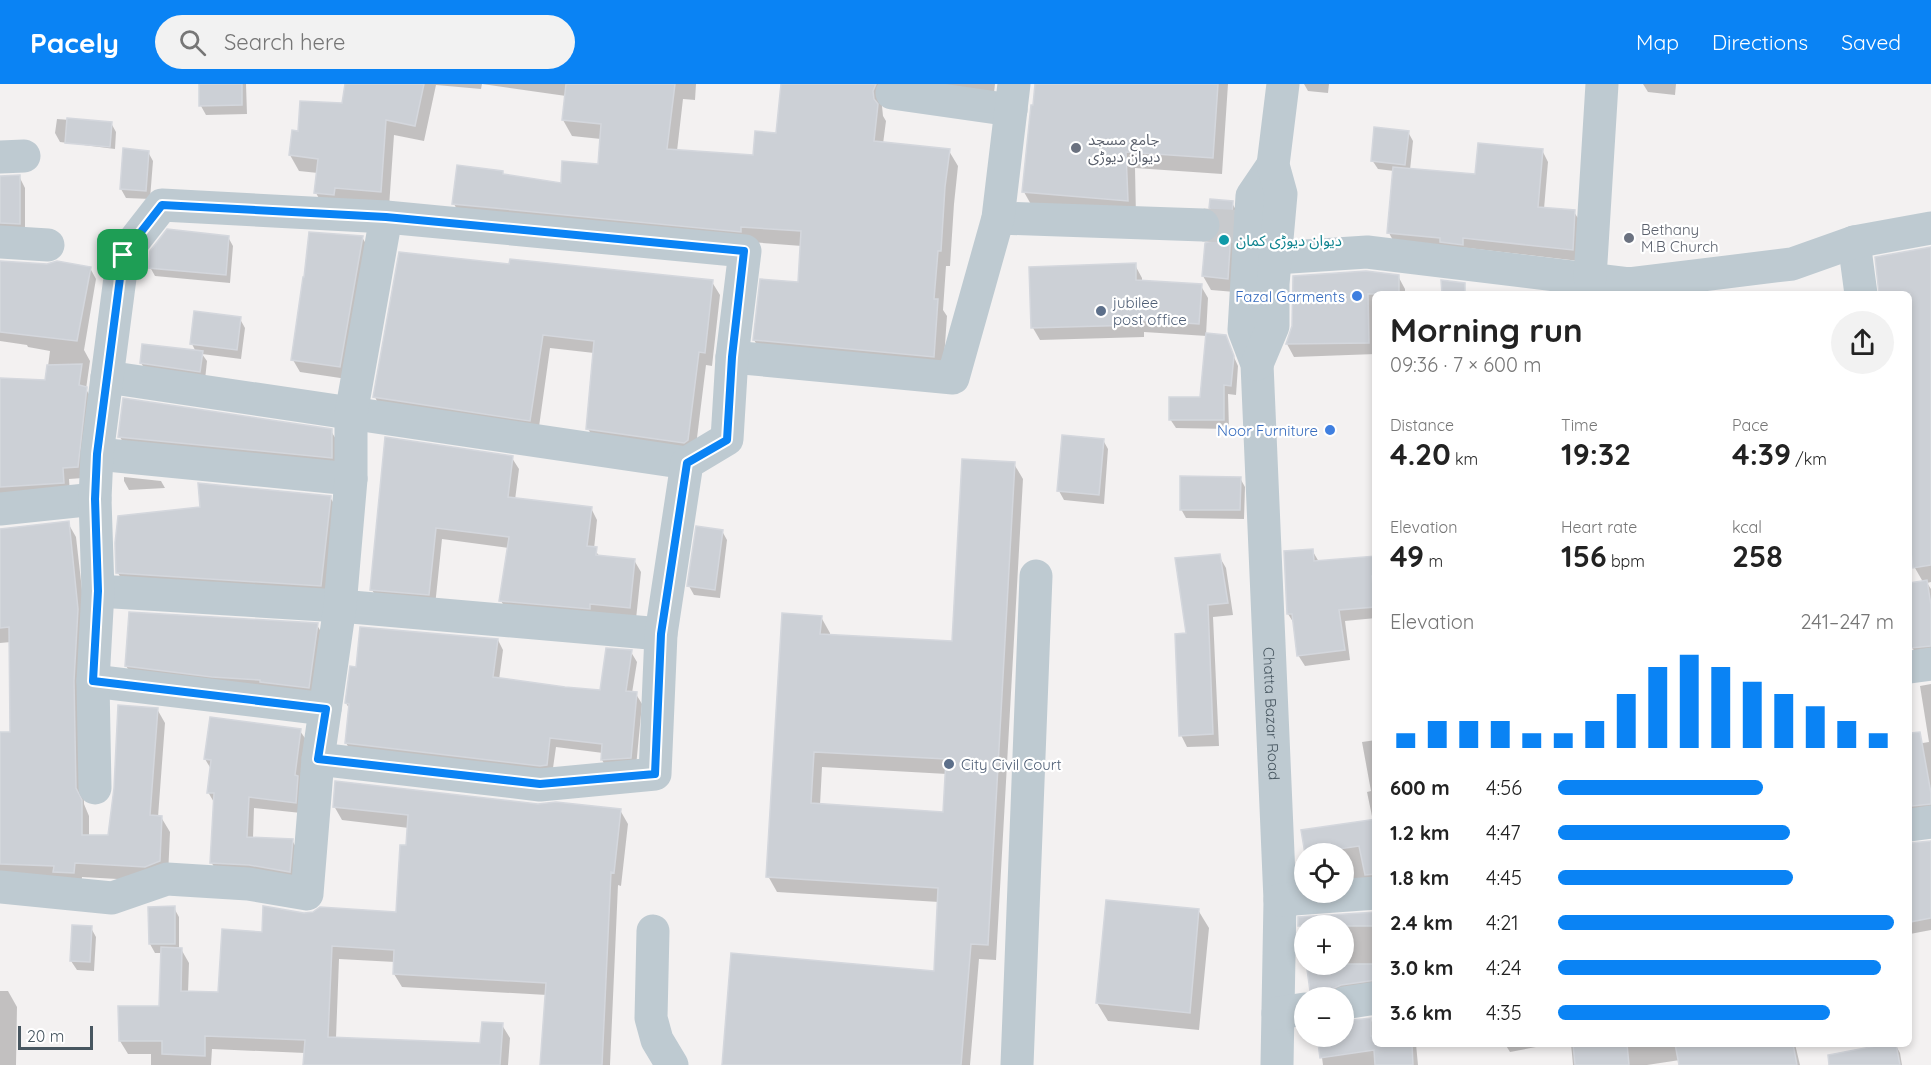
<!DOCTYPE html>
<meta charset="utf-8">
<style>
body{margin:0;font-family:Quicksand,"Noto Sans Arabic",sans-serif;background:#f2f2f2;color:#222;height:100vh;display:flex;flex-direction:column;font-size:22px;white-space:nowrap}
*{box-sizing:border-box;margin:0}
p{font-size:20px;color:#767676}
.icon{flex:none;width:33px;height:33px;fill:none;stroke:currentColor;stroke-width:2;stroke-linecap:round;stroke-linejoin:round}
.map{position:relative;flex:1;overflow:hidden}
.side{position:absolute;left:1372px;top:207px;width:540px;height:756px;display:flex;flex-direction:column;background:#fff;border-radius:9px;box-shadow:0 3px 9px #0003}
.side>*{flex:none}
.fabs{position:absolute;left:1294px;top:759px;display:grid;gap:12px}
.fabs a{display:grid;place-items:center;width:60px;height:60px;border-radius:50%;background:#fff;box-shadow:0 3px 9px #0003;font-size:30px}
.scale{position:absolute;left:18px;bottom:15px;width:75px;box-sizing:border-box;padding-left:6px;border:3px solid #475660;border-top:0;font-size:16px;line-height:21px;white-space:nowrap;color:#475660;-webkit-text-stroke:4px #fff;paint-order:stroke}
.pin{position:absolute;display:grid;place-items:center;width:51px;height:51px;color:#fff;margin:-26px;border-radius:12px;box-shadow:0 3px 9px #0006}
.round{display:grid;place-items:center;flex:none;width:63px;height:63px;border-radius:32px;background:#f2f2f2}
.head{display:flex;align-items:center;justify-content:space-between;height:102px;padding:0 18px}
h1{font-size:33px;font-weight:700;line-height:45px}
.figures{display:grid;grid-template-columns:repeat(3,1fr);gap:9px;height:102px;padding:6px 18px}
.figures div{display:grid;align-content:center}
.figures b{font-size:30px;font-weight:700}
.figures small{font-size:16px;font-weight:400}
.figures p{font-size:16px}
.chart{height:168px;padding:12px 18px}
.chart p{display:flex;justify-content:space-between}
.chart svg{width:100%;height:108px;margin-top:6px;stroke:#0a83f4;stroke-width:6}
ul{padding:0 18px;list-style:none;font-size:20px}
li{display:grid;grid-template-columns:96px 72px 1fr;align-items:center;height:45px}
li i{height:15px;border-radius:8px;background:#0a83f4}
header{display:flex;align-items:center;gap:36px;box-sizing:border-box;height:84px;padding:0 30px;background:#0a83f4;color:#fff}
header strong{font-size:28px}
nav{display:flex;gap:33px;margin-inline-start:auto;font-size:21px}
.search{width:420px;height:54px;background:#f2f2f2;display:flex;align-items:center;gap:15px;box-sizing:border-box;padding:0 21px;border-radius:33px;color:#767676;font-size:22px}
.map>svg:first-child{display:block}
.shadow{fill:#0003;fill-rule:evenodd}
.building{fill:#ccd0d6;stroke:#d4d7dd;stroke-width:1.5;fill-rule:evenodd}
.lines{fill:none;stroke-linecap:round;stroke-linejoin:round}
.minor-tunnel{stroke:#c8cacd;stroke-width:33;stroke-dasharray:33 16;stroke-linecap:butt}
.minor{stroke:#becad1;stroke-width:33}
.route-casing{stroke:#fff;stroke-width:12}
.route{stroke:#0a83f4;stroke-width:8}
.worship-dot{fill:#6b7280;stroke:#fff;stroke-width:2}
.culture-dot{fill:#0f9aa8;stroke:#fff;stroke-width:2}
.shop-dot{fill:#3f7fe0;stroke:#fff;stroke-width:2}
.service-dot{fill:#5c6f8a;stroke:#fff;stroke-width:2}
.labels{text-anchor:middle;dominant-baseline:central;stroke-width:4.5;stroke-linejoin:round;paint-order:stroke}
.worship-label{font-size:15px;fill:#5b616d;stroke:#fff;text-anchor:start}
.culture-label{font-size:15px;fill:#0d838f;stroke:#fff;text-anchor:start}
.shop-label{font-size:15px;fill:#366cbe;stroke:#fff;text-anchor:end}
.service-label{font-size:15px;fill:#4e5e75;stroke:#fff;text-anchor:start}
.street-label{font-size:15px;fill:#475660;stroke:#fff}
</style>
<header>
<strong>Pacely</strong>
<div class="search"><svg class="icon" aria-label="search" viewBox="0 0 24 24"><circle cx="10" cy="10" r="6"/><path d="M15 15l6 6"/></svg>Search here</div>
<nav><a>Map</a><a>Directions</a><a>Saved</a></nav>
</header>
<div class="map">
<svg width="1931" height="981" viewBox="0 0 1931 981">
<rect width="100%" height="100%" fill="#f3f1f1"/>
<path class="shadow" d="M200 0H246L247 30 206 31 201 22Z
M346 0H482L481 5 436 1 424 57 394 51 389 123 325 125 316 109 318 89 299 87 290 71 300 49 343 21Z
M482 0H696L695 16 683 15 677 67 755 73 777 50 783 0H995L993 18 886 13 882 22 883 32 886 37 883 60 949 67 958 82 954 120 950 182H946L943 226 947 232 943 289 764 272 754 256 799 199 802 162 463 136 454 120 504 92 562 101 599 81 601 55 572 52 563 36 566 12Z
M1037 0H1228L1222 90 1135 84 1136 133 1033 124 1024 108Z
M1304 0H1329L1328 9 1308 7Z
M1643 0H1676L1675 11 1648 8Z
M57 35 111 39 116 48 115 65 60 58 55 49Z
M1408 48 1413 57 1410 86 1477 92 1542 66 1548 78 1544 125 1574 128 1581 139 1579 177 1468 164 1395 160 1389 149 1394 87 1378 85 1372 76Z
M148 68 153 77 150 115 126 114 121 105Z
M19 92 25 104V151L0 152V93Z
M1232 119 1240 133 1235 208 1211 206 1203 192 1223 141 1218 137 1210 123Z
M228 153 233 162 230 199 155 192 150 183Z
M362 153 369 165 347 295 300 288 293 276Z
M1931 165V498L1927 499 1931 505V570L1917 572 1912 563 1910 547V500L1923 498 1915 484 1910 451V210H1881Z
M0 178 90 184 96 195 84 266 90 277 86 305 92 316 83 394 69 395 70 410 0 412V295L46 298 50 267 28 263 27 261 0 257Z
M510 181 712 198 720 211 712 282 706 281 695 370 596 358 588 345 594 269 550 264 538 350 382 327 375 313Z
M1135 181 1142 194V198L1201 202 1208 214 1206 251 1225 253 1238 282 1236 311 1228 310 1229 345 1176 344 1170 335 1201 315 1207 252 1144 248V253L1040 256 1033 244Z
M1398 192 1405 205V210H1376V270L1294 273 1287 260 1293 243Z
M240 235 245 244 241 275 202 270 207 277 205 296 147 288 141 279 196 268 192 260Z
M331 347 339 360V387L128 367 120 353Z
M387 355 512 374 519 385 515 416 591 424 597 436 594 465 600 473 634 476 641 488 636 535 508 528 501 517 509 464 442 455 435 522 379 517 372 506Z
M1103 356 1108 365 1104 420 1064 416 1059 407Z
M1014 380 1023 395 996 876 979 875 970 981H724L935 888 939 818 777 808 768 792 821 533 830 549V552L954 559ZM822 683 947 690 945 729 820 721Z
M124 393 161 397 165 404 129 406 124 397Z
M1240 394 1245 403 1244 435 1186 434 1181 425Z
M330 413 337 425 327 513 125 501 118 489Z
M68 439 76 453 86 541 82 613 84 720 89 732V752L110 753 157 625 165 639 158 733H161L170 748 168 792 153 797 82 793 81 802 0 794V649H11V558L0 559V452Z
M722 447 727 456 720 514 694 511 689 502Z
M1312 466 1319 478 1376 483V534L1345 537 1350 576 1305 582 1298 571 1295 541 1288 530Z
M1219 472 1226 484 1233 531 1213 533 1219 662 1187 663 1181 651 1188 551Z
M317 541 324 553 316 616 134 594 126 582Z
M498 556 503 566 499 596 601 607 631 568 637 578 632 609 636 610 642 620 636 683 608 686 602 676 603 669 556 663 552 691 352 669 346 659 350 626 346 619 357 584Z
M1931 600V731L1910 735V661L1929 658 1920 602Z
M300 647 307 657 301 729 254 724 253 754 292 756 298 767 296 798 218 789 211 778 215 720 208 708 211 685 205 675Z
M1376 656V801L1344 804V770H1306L1373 737 1367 708 1371 707 1362 658Z
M538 721 620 726 628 740 621 802 618 801 610 981H542L547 911 402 903 394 890 395 878 339 875 336 954 482 961 502 941 510 954 508 981H305V969L212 965 211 981H151V970H128L120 957 160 923 162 869H155L150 860 174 824 179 833V865H181L189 879 188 909H220L264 849 304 830 398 829 409 744 342 736 334 722Z
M1931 758V846L1910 850V761Z
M1198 826 1209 844 1199 946 1108 937 1097 919Z
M1376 829V907L1342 914H1316L1312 907 1308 880H1344V842H1305V872L1300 864V835Z
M91 844 96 853 94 887 77 886 71 877Z
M0 907H8L17 923 16 981H0Z
M1370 935 1376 945V960H1416L1418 981H1323L1319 952H1344V939Z
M1505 960H1552L1510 968Z
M1571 960H1795L1800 981H1680V976L1647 981H1573Z
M1895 960 1900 969 1902 981H1867Z"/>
<path class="building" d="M199 0H242V21L199 22Z
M345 0H424L415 42 386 36 381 108 335 104 334 111 314 109 318 75 289 71 292 46 298 47 300 17 342 19Z
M566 0H675L667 65 753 71 755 47 776 49 781 0H876L873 7 874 15 878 20 874 57 950 65 945 103 941 167H938L934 215H938L934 273 753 256 760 195 798 198 801 147 741 143V148L452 120 457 81 503 87V90L561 99 562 77 598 80 601 40 562 36Z
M1035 0H1218L1213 74 1126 68 1128 117 1022 108 1031 21H1033Z
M67 34 112 38 110 63 65 59Z
M1374 43 1409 47 1405 81 1371 77Z
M1478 59 1543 65 1538 123 1575 126 1573 166 1463 154V161L1440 158V154L1387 149 1393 83 1475 90Z
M123 64 149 67 146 107 120 105Z
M20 91V140L0 139V92Z
M1210 115 1233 117 1228 195 1202 192 1205 159 1212 157 1219 151 1222 142 1219 132 1209 124Z
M167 145 229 152 226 191 148 184 150 167Z
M309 148 363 152 340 283 291 276 303 193H304Z
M1931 163V481L1913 484 1910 460V210H1879L1875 173Z
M399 168 509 180 510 175 713 196 705 269 699 268 688 356 684 359 586 345 594 257 543 251 530 337 373 313Z
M0 177 47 180 57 177 91 183 77 257 0 248Z
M1136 179V196L1202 200 1199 240 1138 236V241L1031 244 1029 183Z
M1366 187 1399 191V210H1368L1369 259 1286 260 1292 242 1293 192Z
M1441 196 1465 199V210H1442Z
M194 227 241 233 237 266 190 260Z
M1206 249 1226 251 1234 272 1231 302 1224 301V336H1169V313H1200Z
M142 260 203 267 200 288 140 279Z
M82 280 79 301 87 303 78 383 63 384 64 399 0 403V294L45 296 47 281Z
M123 314 332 345V374L118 353Z
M1062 351 1104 355 1099 411 1057 407Z
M385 353 513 372 508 413 592 423 587 462 597 463 596 471 635 475 630 524 590 520V525L499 517 509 453 436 444 429 511 370 506Z
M962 375 1015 378 988 861 971 860 961 981H722L731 869 934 887 938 804 766 793 782 529 822 532 820 550 952 557ZM814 668 946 675 943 728 811 719Z
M1180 392 1241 393 1240 426H1180Z
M198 399 331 412 321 502 116 489 115 459 118 432 200 423Z
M69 437 78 525 74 597 76 704 82 716V751H108L114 704 118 621 158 624 150 731 162 732 160 777 145 783 75 779 74 789 53 788 54 782 0 780V648H10L9 543 0 544V445Z
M696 442 723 446 715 506 687 502Z
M1313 465 1314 477 1376 472V492H1372L1375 523 1339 526 1345 566 1297 572 1292 530H1287L1284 467Z
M1220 470 1228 519 1208 521 1213 650 1179 652 1175 550 1186 549 1175 474Z
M1927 496 1931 521V562L1911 564 1910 499Z
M129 528 318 539 309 604 260 598V596L212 593 125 582Z
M360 543 498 555 493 593 565 603 600 606 606 564 632 566 626 607 637 608 631 674 601 676 602 660 550 654 547 681 540 682 345 659 349 620 345 619 350 582 356 583Z
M210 633 301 645 295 691 298 692 296 719 249 713 247 753 293 755 290 788 249 781 210 779 214 709H207L211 676 204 675Z
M1920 648 1931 709V720L1912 722 1910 710V649Z
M335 697 538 720 556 718 621 725 614 789 611 788 602 981H540L546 899 393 890 394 866 332 862 328 953 480 959 482 938 503 939 500 981H303L305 956 205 952V972L162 970V957H119L118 922H159L161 863 182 864 181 907 218 908 222 845 262 848 263 822 304 829 313 828 320 823 396 828 400 761H406L408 731 333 723Z
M1376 735V790L1365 791 1359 762 1305 770 1301 746Z
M1931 757V834L1910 838V759Z
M1106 816 1199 825 1190 929 1096 919Z
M175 822V860H149L148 823Z
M1376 828V842H1298V833Z
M72 841 92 842 90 878 70 877Z
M1338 880H1376V896L1341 901 1332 905 1326 914H1320L1310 907 1307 885Z
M1371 934V952H1376V960H1412L1413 981H1375L1374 966 1320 974 1317 952H1344V937Z
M1573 960H1627L1629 981H1575Z
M1675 960H1793L1797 981H1679Z
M1886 960H1896L1900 981H1829L1828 971Z"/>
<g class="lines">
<path class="minor-tunnel" d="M1203 141 1250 143"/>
<g class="minor">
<path d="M892 9 1011 26"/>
<path d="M0 73 24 72"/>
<path id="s1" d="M1273 81 1252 112 1244 246 1257 280 1280 816 1277 981"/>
<path d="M998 134 1203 141"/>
<path d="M0 158 48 161"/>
<path d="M1854 158 1861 210"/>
<path d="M1275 174 1367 168 1629 200 1792 180 1854 158 1931 144"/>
<path d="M1590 194 1602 0"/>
<path d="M732 273 953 294 998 134 1014 0"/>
<path d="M1257 280 1273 242V200L1281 110 1273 81 1283 0"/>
<path d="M107 293 687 379"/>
<path d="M97 370 351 395"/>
<path d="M0 425 95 415"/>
<path d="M98 507 340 522 661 550"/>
<path d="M1910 583 1931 580"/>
<path d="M93 597 325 625"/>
<path d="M95 704 93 597 98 507 95 415 97 370 123 171 162 121 386 133 745 167 732 273 727 355 687 379 661 550 655 690 540 701 318 675"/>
<path d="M1910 741 1931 738"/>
<path d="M0 803 112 814 167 795 248 800 307 810 318 675 340 522 351 395V330L386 133"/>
<path d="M1280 816 1376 809"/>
<path d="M653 847 651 934 657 956 672 981"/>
<path d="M1344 919 1376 914"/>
<path d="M1278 929 1305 925"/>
<path d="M1017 981 1036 492"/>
</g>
</g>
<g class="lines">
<g class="route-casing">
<path id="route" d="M162 121 386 133 744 167 732 273 727 356 687 379 661 550 655 690 540 700 318 675 326 625 93 597 98 507 95 415 97 370 123 171Z"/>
</g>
<use href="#route" class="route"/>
</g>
<g class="worship-dot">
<circle cx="1076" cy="64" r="6"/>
<circle cx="1629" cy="154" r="6"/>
</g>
<circle class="culture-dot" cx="1224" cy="156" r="6"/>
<g class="shop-dot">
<circle cx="1357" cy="212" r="6"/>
<circle cx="1330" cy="346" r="6"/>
</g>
<g class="service-dot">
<circle cx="1101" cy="227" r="6"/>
<circle cx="949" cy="680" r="6"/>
</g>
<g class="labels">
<g class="worship-label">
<text x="1088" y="55">جامع مسجد<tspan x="1088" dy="17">دیوان دیوڑی</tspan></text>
<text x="1641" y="145">Bethany<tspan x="1641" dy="17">M.B Church</tspan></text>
</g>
<g class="culture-label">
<text x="1236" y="156">دیوان دیوڑی کمان</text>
</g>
<g class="shop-label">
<text x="1345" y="212">Fazal Garments</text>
<text x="1318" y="346">Noor Furniture</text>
</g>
<g class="service-label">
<text x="1113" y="218">jubilee<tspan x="1113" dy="17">post office</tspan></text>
<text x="961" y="680">City Civil Court</text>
</g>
<g class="street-label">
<text stroke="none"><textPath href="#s1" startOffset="558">Chatta Bazar Road</textPath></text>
</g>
</g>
</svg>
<div class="fabs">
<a><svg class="icon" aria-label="locate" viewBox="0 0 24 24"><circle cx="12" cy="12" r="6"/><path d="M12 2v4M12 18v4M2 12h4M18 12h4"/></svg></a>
<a>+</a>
<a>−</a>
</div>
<div class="scale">20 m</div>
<div class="pin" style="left:123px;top:171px;background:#1e9e55"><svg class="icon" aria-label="arrive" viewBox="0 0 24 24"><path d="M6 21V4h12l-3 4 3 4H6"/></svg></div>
<section class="side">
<div class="head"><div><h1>Morning run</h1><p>09:36 · 7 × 600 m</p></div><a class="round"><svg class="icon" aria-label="share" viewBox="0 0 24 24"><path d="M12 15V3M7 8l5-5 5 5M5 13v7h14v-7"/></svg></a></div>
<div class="figures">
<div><p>Distance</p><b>4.20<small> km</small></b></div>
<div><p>Time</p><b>19:32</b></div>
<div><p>Pace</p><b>4:39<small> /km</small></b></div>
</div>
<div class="figures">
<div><p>Elevation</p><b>49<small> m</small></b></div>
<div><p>Heart rate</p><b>156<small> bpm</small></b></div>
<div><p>kcal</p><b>258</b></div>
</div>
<div class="chart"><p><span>Elevation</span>241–247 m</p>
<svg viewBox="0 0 160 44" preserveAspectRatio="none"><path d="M5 44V38M15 44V33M25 44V33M35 44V33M45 44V38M55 44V38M65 44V33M75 44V22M85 44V11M95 44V6M105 44V11M115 44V17M125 44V22M135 44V27M145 44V33M155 44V38"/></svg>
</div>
<ul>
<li><b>600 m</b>4:56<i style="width:61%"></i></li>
<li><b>1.2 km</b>4:47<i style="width:69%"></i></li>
<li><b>1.8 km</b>4:45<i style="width:70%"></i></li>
<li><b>2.4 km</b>4:21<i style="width:100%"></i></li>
<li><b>3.0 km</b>4:24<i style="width:96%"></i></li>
<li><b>3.6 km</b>4:35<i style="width:81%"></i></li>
</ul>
</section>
</div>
